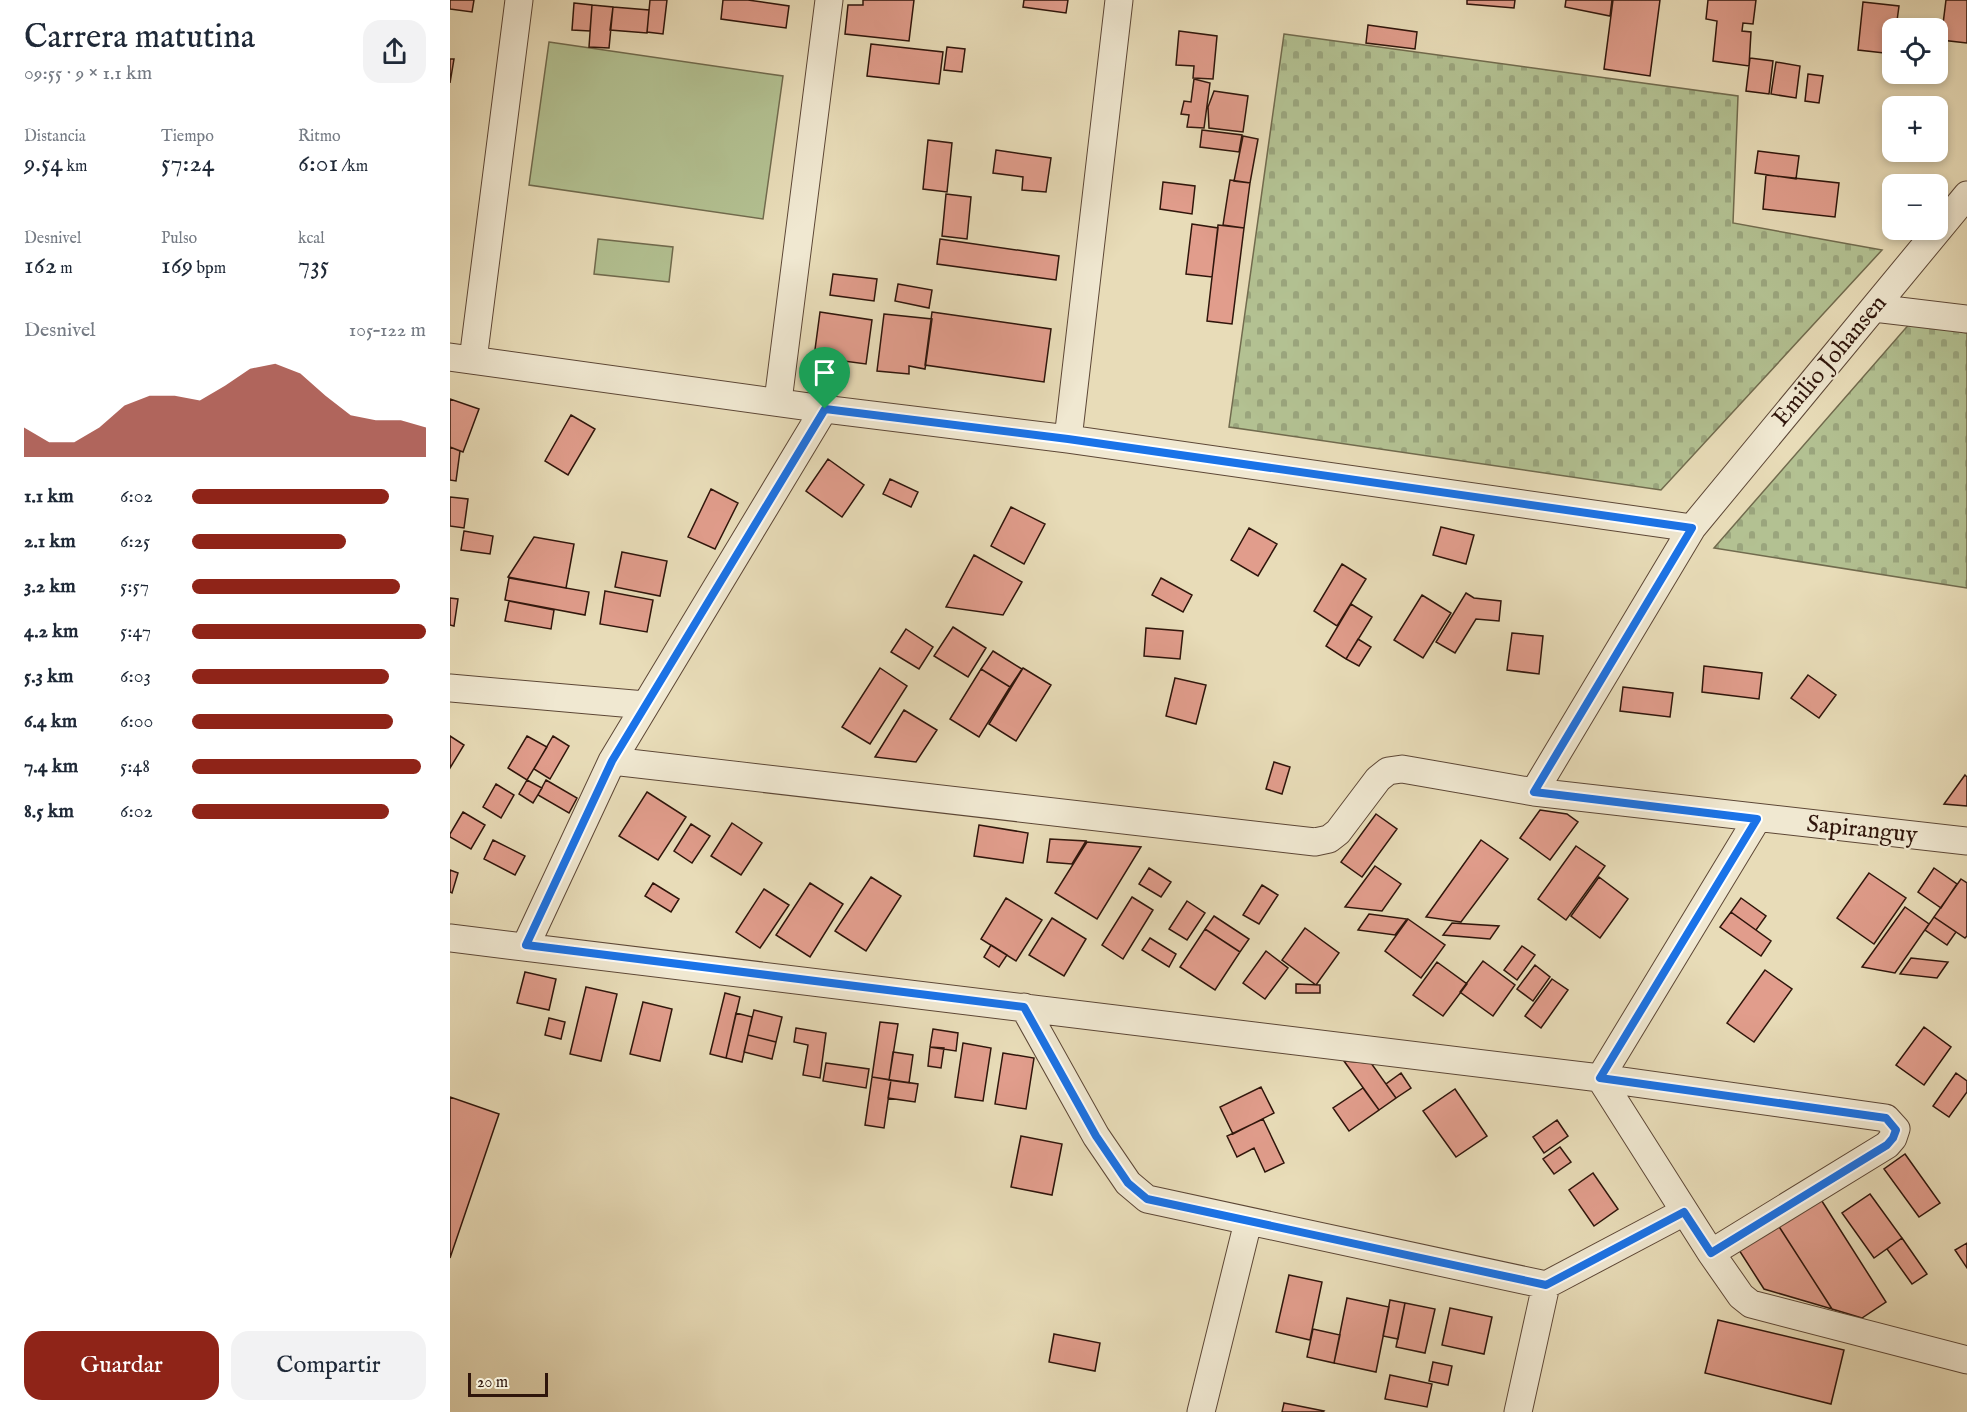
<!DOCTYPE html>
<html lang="es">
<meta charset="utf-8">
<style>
body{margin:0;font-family:"IM FELL English",serif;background:#f2f2f3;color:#1f2937;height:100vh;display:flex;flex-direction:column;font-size:22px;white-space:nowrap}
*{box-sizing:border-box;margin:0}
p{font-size:20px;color:#747a83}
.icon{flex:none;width:33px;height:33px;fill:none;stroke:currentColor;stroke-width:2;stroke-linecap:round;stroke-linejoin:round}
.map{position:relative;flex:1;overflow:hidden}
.drawer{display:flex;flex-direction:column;background:#fff;width:450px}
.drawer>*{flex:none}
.buttons{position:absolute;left:1432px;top:18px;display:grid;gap:12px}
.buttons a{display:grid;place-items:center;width:66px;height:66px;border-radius:12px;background:#fff;box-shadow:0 3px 9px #0003;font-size:30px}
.scale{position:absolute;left:18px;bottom:15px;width:80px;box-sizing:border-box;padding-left:6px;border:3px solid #2f150b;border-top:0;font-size:16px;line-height:21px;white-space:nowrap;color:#2f150b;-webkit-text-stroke:4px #f0e8d1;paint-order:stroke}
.pin{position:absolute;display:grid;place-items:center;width:51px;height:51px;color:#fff;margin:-62px -26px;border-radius:50% 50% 50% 0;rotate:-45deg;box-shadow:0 0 6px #0007}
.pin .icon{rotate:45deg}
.round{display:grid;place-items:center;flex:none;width:63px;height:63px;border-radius:18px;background:#f2f2f3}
.overview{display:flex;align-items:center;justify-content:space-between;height:102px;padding:0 24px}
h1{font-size:33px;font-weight:600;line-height:45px}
.stats{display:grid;grid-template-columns:repeat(3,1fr);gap:9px;height:102px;padding:6px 24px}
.stats div{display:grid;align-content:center}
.stats b{font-size:26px;font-weight:600}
.stats small{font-size:16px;font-weight:400}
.stats p{font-size:16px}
.chart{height:168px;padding:12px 24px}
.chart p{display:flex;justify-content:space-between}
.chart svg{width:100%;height:108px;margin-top:6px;fill:#8f2418;opacity:.7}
.primary-button{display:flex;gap:12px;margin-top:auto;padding:12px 24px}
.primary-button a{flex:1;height:69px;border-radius:18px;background:#8f2418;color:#fff;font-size:24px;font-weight:600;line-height:69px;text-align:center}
.primary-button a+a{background:#f2f2f3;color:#1f2937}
ul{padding:0 24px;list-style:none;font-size:20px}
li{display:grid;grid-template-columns:96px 72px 1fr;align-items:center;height:45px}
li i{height:15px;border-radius:8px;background:#8f2418}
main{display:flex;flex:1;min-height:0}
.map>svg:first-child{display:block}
.cemetery{fill:url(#cemetery-stones);stroke:#716b4e;stroke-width:1.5}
.park{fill:#b3c192;stroke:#716b4e;stroke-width:1.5}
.building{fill:#e19d8c;stroke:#2f150b;stroke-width:1.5}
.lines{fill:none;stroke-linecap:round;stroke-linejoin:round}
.minor-casing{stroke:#5d4736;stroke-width:29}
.minor{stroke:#f0e8d1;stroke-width:27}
.route-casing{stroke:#fff;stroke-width:12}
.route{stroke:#1a73e8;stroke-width:8}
.labels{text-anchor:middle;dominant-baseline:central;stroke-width:4.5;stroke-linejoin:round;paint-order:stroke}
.street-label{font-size:24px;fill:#2f150b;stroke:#f0e8d1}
</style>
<main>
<section class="drawer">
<div class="overview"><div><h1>Carrera matutina</h1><p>09:55 · 9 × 1.1 km</p></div><a class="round"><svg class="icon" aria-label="share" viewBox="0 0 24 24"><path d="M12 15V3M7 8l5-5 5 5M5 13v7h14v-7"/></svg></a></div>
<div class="stats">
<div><p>Distancia</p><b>9.54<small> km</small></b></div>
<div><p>Tiempo</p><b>57:24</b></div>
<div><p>Ritmo</p><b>6:01<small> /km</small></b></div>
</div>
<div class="stats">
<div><p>Desnivel</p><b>162<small> m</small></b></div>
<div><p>Pulso</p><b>169<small> bpm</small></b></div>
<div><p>kcal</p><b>735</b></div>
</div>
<div class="chart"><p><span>Desnivel</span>105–122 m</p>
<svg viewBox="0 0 160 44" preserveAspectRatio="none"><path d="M0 44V32L10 38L20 38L30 32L40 23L50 19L60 19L70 21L80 15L90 8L100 6L110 10L120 19L130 27L140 29L150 29L160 32V44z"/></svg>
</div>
<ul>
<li><b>1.1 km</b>6:02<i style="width:84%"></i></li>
<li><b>2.1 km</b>6:25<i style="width:66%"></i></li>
<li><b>3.2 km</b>5:57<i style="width:89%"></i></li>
<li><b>4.2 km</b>5:47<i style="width:100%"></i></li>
<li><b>5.3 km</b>6:03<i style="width:84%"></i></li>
<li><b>6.4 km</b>6:00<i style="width:86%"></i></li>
<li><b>7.4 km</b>5:48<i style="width:98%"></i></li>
<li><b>8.5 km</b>6:02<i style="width:84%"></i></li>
</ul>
<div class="primary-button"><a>Guardar</a><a>Compartir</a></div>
</section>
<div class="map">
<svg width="1517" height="1412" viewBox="0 0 1517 1412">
<defs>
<pattern id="cemetery-stones" width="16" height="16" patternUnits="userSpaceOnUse" patternTransform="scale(1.5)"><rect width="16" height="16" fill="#b3c192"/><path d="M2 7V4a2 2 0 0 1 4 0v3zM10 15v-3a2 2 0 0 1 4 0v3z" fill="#9aa57d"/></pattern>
</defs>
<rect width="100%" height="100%" fill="#e8dcb8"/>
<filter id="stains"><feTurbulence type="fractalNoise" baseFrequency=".00333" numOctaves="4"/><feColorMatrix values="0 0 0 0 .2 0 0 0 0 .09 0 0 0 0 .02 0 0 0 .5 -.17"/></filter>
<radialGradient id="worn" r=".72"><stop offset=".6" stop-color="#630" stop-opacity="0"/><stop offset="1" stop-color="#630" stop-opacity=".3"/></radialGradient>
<path class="cemetery" d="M834 34 1288 96 1283 223 1432 250 1211 490 779 427Z
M1461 322 1517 333V588L1264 548Z"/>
<path class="park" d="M99 42 333 76 313 219 79 185Z
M148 239 223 247 219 282 144 274Z"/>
<path class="building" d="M0 0H24L22 12 0 9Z
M200 0H217L213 34 197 32Z
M273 0H298L339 6 336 28 271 19Z
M413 0H464L459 41 395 34 398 5H413Z
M574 0H618L616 13 573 7Z
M1017 0H1065L1064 8 1017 4Z
M1116 0H1162L1160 16 1115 7Z
M1163 0H1210L1200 76 1154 69Z
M1258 0H1306L1303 24 1293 23 1292 31 1301 32 1299 66 1263 61 1267 21 1256 19Z
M1496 0H1517V43L1491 40Z
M1413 2 1449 6 1446 28H1443V54L1408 50Z
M124 3 142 5 140 31 122 30Z
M142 5 163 7 159 48 139 47Z
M163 7 199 10 197 33 160 30Z
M918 25 967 32 965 49 916 43Z
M729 31 767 36 763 79 743 78 744 66 726 65Z
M421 44 493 52 489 84 417 76Z
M497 47 515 49 512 72 494 70Z
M1300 58 1323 61 1319 94 1296 91Z
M0 59H4L0 83Z
M1326 62 1350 66 1346 98 1321 94Z
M1358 74 1373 76 1369 103 1355 101Z
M744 79 760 83 754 128 737 127 739 115 731 114 734 101 741 102Z
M764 91 798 96 793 132 759 128 758 107Z
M752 130 792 135 789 152 750 147Z
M793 136 808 139 800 183 784 181Z
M478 140 502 143 497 192 473 189Z
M546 150 601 158 596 192 572 190 573 177 543 173Z
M1308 151 1349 156 1346 179 1305 173Z
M1316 175 1389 183 1385 217 1313 209Z
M780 180 800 183 794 228 773 225Z
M713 182 745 186 742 214 710 209Z
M496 194 521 197 517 239 492 236Z
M742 224 768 228 762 277 736 274Z
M768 225 794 228 782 324 757 321Z
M490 239 609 256 606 280 487 264Z
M383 274 427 279 424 301 380 295Z
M448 284 482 290 479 308 445 301Z
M370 312 422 320 416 364 364 357Z
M482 312 601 329 594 382 475 365Z
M434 314 482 319 475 369 459 366V374L427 371Z
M0 399 29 409 13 452 0 447Z
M0 399 29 409 13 452 0 447Z
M121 415 145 429 118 475 95 461Z
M0 447 10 451 6 481 0 480Z
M0 447 10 451 6 481 0 480Z
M378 459 414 485 392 517 356 491Z
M440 479 468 492 461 507 433 494Z
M261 489 288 503 265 549 238 537Z
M0 497 18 499 14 528 0 526Z
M561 507 595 524 574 564 541 546Z
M561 507 595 524 574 564 541 546Z
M991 527 1024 535 1016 564 983 555Z
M799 528 827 544 808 576 781 560Z
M14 531 43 536 40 554 11 550Z
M84 537 124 544 116 588 58 577Z
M84 537 124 544 116 588 58 577Z
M172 552 217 561 210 596 165 587Z
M524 555 572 582 553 615 496 607Z
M524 555 572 582 553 615 496 607Z
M892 564 916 579 887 626 864 611Z
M892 564 916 579 887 626 864 611Z
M59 578 139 592 135 615 55 600Z
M59 578 139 592 135 615 55 600Z
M711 578 742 595 733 612 702 595Z
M155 591 203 600 197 632 150 624Z
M1016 593 1024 598 1051 601 1049 621 1026 619 1005 653 986 642Z
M972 595 1001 613 973 658 944 640Z
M0 598 8 599 4 626 0 625Z
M59 601 104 610 101 629 55 621Z
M59 601 104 610 101 629 55 621Z
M901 604 922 617 896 659 876 646Z
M901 604 922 617 896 659 876 646Z
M503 627 536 648 518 677 484 656Z
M696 628 733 631 730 659 694 656Z
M456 629 483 647 469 669 441 652Z
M1062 633 1093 636 1089 674 1057 670Z
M908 639 921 647 909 666 896 659Z
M908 639 921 647 909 666 896 659Z
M543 651 572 669 560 687 531 669Z
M1254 666 1312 673 1309 699 1252 692Z
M430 668 457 686 420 744 392 727Z
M573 668 601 685 566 741 539 724Z
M531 669 560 687 529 737 500 719Z
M1358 675 1386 695 1369 718 1341 698Z
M725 678 756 685 746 724 716 716Z
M1173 687 1223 693 1220 717 1170 711Z
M454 710 487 730 466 762 425 757Z
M0 736 14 745 0 768Z
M77 736 97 747 77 780 58 768Z
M103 736 119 746 100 779 84 769Z
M824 762 840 767 832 794 816 789Z
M1515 775 1517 777V806L1494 804Z
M77 780 92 788 83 803 69 794Z
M96 780 127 798 119 813 88 795Z
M46 784 64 795 51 818 33 807Z
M197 792 236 817 208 860 169 836Z
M1090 810 1117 814 1128 822 1100 860 1070 838Z
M13 812 35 825 21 849 0 837V834Z
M926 814 947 829 912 877 891 862Z
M926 814 947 829 912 877 891 862Z
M282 823 312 843 291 875 261 856Z
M241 824 260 836 242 863 224 851Z
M529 825 578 833 573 863 524 856Z
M600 839 636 841 622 864 597 862Z
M43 840 75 856 65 875 34 859Z
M1031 840 1058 859 1011 922 976 917Z
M1031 840 1058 859 1011 922 976 917Z
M637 842 691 847 647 919 605 893Z
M637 842 691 847 647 919 605 893Z
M1126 846 1155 866 1116 920 1088 899Z
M925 866 951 884 932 911 895 907Z
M699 868 721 882 711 897 689 884Z
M1484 868 1507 884 1491 908 1468 892Z
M0 870 8 873 2 893 0 892Z
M1419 873 1456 898 1424 944 1387 918Z
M421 877 451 896 416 951 385 931Z
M1149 877 1178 899 1150 938 1121 916Z
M1511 879 1517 883V936L1515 938 1484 917Z
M203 883 229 899 221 912 195 896Z
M360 883 393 904 360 957 326 935Z
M812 885 828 895 809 924 793 915Z
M314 889 339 905 310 948 286 932Z
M682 897 703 910 673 959 652 945Z
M556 898 592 920 566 961 531 939Z
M1291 898 1316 916 1306 930 1281 912Z
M1291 898 1316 916 1306 930 1281 912Z
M737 901 755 913 737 940 719 929Z
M737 901 755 913 737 940 719 929Z
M1455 907 1479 924 1445 973 1412 967Z
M1281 912 1321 941 1311 956 1270 927Z
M1281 912 1321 941 1311 956 1270 927Z
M919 914 957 919 945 935 908 930Z
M764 916 799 939 790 952 755 929Z
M1484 917 1506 932 1497 945 1475 930Z
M602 918 636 939 614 976 579 955Z
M958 919 995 945 971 978 935 951Z
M1002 923 1049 926 1040 939 993 935Z
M855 928 889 953 866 985 832 960Z
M755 929 790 952 765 990 730 967Z
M700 938 726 954 719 967 692 950Z
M700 938 726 954 719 967 692 950Z
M541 945 557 955 549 967 534 957Z
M1072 946 1085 955 1067 980 1054 970Z
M816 951 838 968 815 999 793 983Z
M1461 958 1498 962 1487 978 1450 974Z
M1033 961 1065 985 1043 1016 1010 992Z
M987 962 1017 984 993 1016 963 995Z
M1085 965 1100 977 1083 1001 1067 989Z
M1315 970 1342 989 1304 1042 1277 1023Z
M75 972 106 979 99 1010 67 1003Z
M1102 979 1118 990 1091 1028 1075 1016Z
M846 984 870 985V993H846Z
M136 987 167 994 151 1061 120 1054Z
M275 993 290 997 276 1058 260 1054Z
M193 1002 222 1009 210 1061 180 1054Z
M304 1010 332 1017 326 1042 298 1035Z
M286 1013 302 1017 292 1062 276 1058Z
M99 1018 115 1022 111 1039 95 1035Z
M430 1022 448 1024 439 1080 422 1077Z
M1474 1027 1501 1047 1474 1085 1446 1065Z
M346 1028 376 1033 370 1078 353 1075 358 1045 344 1042Z
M483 1029 508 1033 506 1051 480 1047Z
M298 1035 326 1042 322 1059 294 1052Z
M513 1043 541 1048 533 1101 505 1097Z
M480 1047 494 1048 491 1068 478 1066Z
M443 1052 463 1055 459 1083 439 1080Z
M553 1053 584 1058 576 1109 545 1104Z
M894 1061 921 1063 946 1098 929 1110Z
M376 1063 419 1069 416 1088 373 1081Z
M951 1073 961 1088 946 1098 936 1084Z
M1506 1073 1517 1081V1092L1499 1117 1483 1106Z
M422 1077 441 1080 434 1128 415 1125Z
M441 1080 468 1084 465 1102 438 1098Z
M811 1087 824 1113 783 1134 770 1107Z
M913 1088 929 1110 899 1131 883 1108Z
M1005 1089 1037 1136 1006 1157 973 1111Z
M0 1097 49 1114 0 1258Z
M813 1119 834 1163 815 1172 804 1148 787 1157 777 1136Z
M1107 1120 1118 1136 1094 1153 1083 1137Z
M571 1136 612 1144 602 1195 561 1187Z
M1110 1147 1121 1162 1104 1174 1093 1159Z
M1455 1154 1490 1203 1469 1217 1434 1169Z
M1143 1173 1168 1209 1144 1226 1119 1190Z
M1420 1194 1452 1238 1424 1258 1392 1213Z
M1370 1198 1436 1302 1412 1318 1382 1309 1328 1225Z
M1370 1198 1436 1302 1412 1318 1382 1309 1328 1225Z
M1328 1225 1382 1309 1314 1289 1289 1250Z
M1328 1225 1382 1309 1314 1289 1289 1250Z
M1452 1238 1477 1274 1462 1284 1437 1249Z
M1517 1243V1268L1505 1250Z
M1517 1243V1268L1505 1250Z
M839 1275 872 1282 860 1340 826 1332Z
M897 1298 939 1307 926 1372 884 1363Z
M940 1300 955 1303 948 1339 933 1336Z
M955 1303 985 1309 975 1353 946 1347Z
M1000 1308 1042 1317 1034 1354 992 1345Z
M1268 1320 1394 1350 1381 1404 1255 1373Z
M863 1329 890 1335 884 1363 857 1357Z
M604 1334 650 1343 645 1371 599 1362Z
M983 1362 1002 1366 998 1385 979 1381Z
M940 1375 982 1384 977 1407 935 1399Z
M834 1403 874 1411 873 1412H832Z"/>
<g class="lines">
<g class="minor-casing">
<path id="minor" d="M1424 308 1517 319
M0 357 374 409 618 439 1242 528
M23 360 69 0
M328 401 379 0
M618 439 669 0
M0 688 195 705
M162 761 865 842 879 839 888 832 928 779 938 771 952 769 1084 792 1517 841
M1084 792 1242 528 1517 195
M0 938 1150 1078 1436 1118 1446 1129 1443 1138 1437 1145 1261 1253
M76 945 162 761 374 409
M574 1007 646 1136 678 1183 697 1199 1096 1285 1234 1212
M1150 1078 1261 1253 1291 1296 1301 1304 1517 1360
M1150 1078 1307 819
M751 1412 798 1222
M1068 1412 1096 1285"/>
</g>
<use href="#minor" class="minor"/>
</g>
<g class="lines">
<g class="route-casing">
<path id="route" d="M375 409 618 439 1242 528 1084 792 1307 819 1150 1078 1436 1118 1446 1130 1443 1138 1437 1145 1261 1253 1234 1212 1096 1285 697 1199 678 1183 646 1136 574 1007 76 945 162 761Z"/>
</g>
<use href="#route" class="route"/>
</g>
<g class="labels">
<g class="street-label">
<text transform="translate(1380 361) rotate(-50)">Emilio Johansen</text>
<text transform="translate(1412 830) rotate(6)">Sapiranguy</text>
</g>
</g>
<rect width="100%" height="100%" filter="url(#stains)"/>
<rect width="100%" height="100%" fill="url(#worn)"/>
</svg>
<div class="buttons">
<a><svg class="icon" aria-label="locate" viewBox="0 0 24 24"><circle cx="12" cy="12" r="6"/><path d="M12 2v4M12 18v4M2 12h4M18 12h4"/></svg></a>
<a>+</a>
<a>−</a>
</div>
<div class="scale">20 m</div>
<div class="pin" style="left:375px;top:409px;background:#1e9e55"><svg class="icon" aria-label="arrive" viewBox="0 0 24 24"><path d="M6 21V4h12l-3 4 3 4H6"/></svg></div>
</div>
</main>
